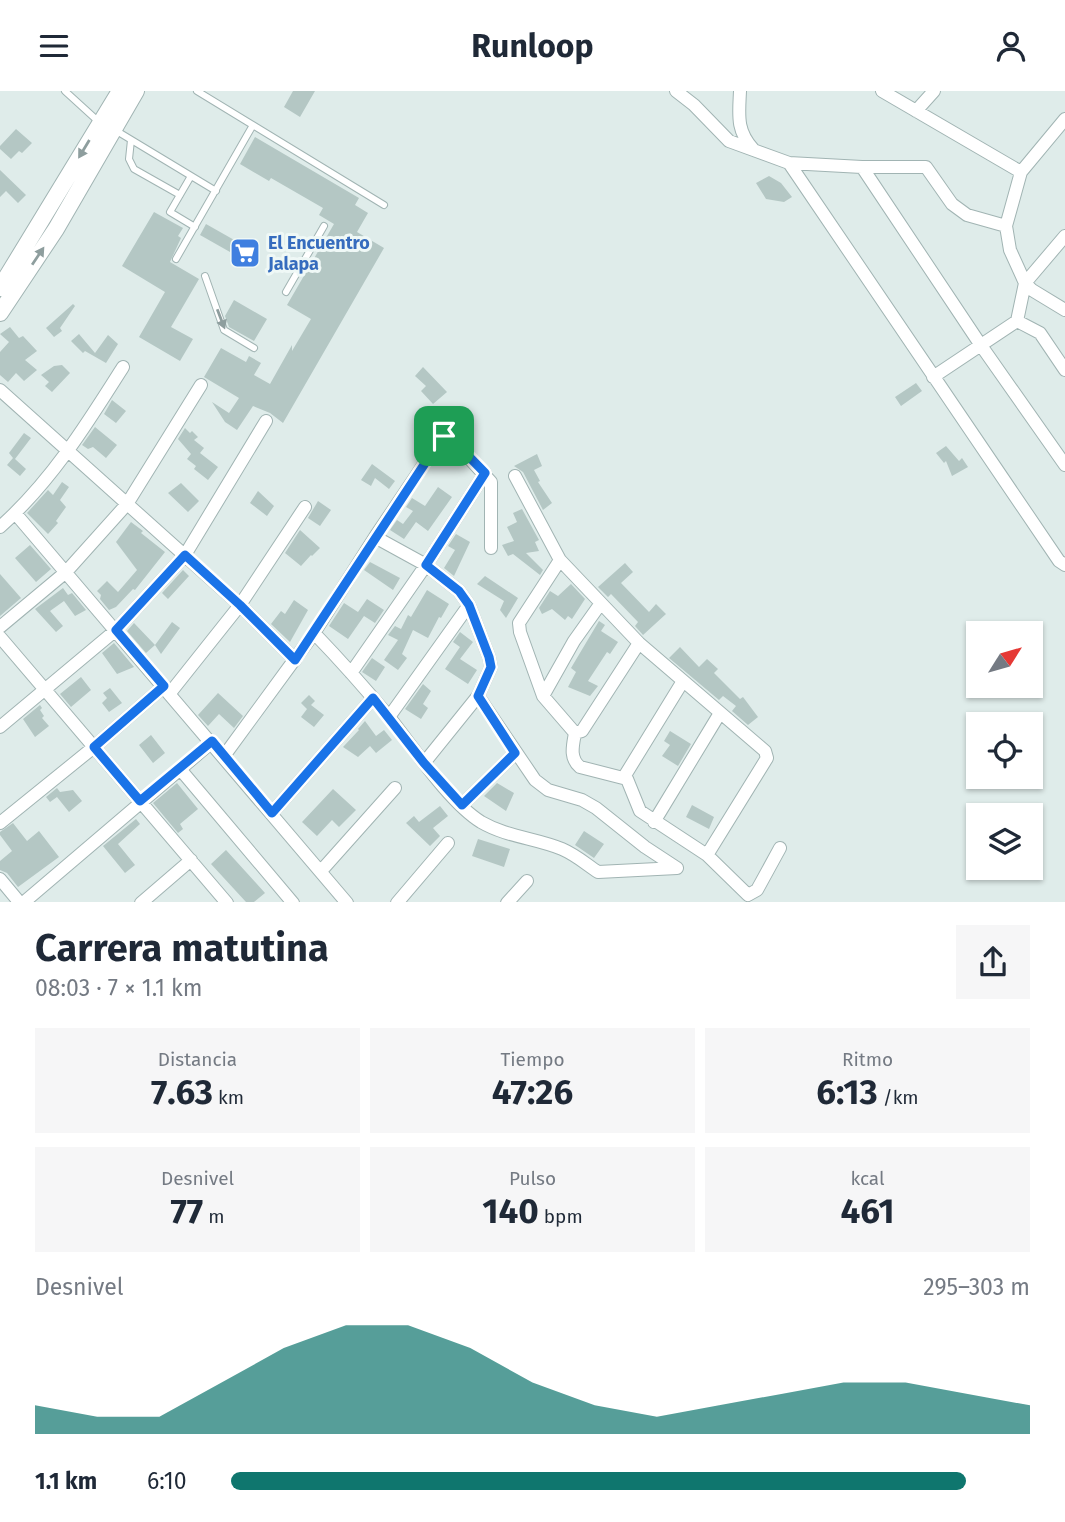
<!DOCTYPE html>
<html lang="es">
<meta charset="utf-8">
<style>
body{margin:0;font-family:"Fira Sans",sans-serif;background:#f6f6f7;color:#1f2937;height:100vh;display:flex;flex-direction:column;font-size:26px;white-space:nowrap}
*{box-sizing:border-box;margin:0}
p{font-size:23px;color:#747a83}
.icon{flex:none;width:38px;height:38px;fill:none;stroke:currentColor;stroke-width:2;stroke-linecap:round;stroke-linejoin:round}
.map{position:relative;height:811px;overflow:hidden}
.details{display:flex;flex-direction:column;background:#fff;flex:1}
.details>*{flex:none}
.needle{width:46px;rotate:53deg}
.controls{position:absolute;left:966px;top:530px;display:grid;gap:14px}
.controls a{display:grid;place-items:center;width:77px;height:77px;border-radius:0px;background:#fff;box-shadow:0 2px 5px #0004;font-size:35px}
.pin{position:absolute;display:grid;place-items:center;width:60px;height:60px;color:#fff;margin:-30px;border-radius:14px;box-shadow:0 4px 10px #0006}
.round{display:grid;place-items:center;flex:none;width:74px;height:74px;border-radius:0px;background:#f6f6f7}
.head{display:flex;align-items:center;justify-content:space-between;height:119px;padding:0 35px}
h1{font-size:38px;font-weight:700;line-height:52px}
.stats{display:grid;grid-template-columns:repeat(3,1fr);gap:10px;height:119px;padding:7px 35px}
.stats div{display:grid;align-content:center;border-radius:0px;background:#f6f6f7;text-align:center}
.stats b{font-size:35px;font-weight:700}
.stats small{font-size:19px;font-weight:400}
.stats p{font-size:19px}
.chart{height:196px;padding:14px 35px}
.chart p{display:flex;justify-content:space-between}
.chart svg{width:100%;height:126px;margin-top:7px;fill:#0f766e;opacity:.7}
ul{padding:0 35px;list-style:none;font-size:23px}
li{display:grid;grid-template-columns:112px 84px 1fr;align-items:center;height:52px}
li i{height:18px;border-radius:9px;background:#0f766e}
header{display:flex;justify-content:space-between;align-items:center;height:91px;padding:0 35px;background:#fff;font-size:32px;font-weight:700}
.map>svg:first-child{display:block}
.building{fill:#b4c7c4}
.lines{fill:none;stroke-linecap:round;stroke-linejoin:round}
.service-casing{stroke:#a1b4b3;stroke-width:8}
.minor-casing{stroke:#a1b4b3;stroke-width:14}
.tertiary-casing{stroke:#a1b4b3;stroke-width:18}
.service{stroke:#fff;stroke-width:6}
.minor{stroke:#fff;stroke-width:12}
.tertiary{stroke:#fff;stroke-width:16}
.oneway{fill:#8e9e9e}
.route-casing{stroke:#fff;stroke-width:14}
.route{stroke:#1a73e8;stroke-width:9}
.labels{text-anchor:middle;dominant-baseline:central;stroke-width:6;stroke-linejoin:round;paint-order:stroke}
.shop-label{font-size:18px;font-weight:bold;fill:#366cbe;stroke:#eff8f6;text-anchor:start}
</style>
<header><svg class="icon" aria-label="menu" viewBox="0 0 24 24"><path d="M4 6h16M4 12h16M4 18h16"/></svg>Runloop<svg class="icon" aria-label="person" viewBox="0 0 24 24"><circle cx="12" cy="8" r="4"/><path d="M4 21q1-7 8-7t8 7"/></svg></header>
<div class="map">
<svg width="1065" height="812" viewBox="0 0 1065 812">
<rect width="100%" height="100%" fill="#dfecea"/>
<path class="building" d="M293 0H315L300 26 284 16Z
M16 38 32 52 22 62 19 60 11 68 0 58V55Z
M255 46 359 107 355 114 368 122 357 141 384 157 283 332 270 322 253 315 237 339 225 331 212 311 229 322 239 307 204 286 221 257 246 271 249 265 261 272 254 284 270 293 292 254V260L311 228 287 214 334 133 319 124 323 117 271 87 269 90 240 73Z
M0 79 26 104 18 112 6 100 0 106Z
M769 85 781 92 792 106 784 111 766 108 756 92Z
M154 121 183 137 178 145 181 147 170 171 199 188 171 236 193 248 180 270 139 246 165 201 122 175Z
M206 133 236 150 230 161 200 144Z
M234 209 267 228 254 250 229 236 225 225Z
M73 213 75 215 60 237 62 240 54 246 46 237Z
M10 236 19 247 23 245 37 260 25 269 37 279 24 290 16 282 8 291 0 284V261L9 251 0 243Z
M79 243 95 262 108 244 118 253 106 272 85 260 83 262 71 250Z
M62 274 70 282 52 301 45 295 49 291 41 284 54 275Z
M423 276 447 301 433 313 421 300 426 295 415 285Z
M916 292 922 300 901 315 895 306Z
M112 309 126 320 116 332 104 323Z
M457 319 472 338 463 344 448 325Z
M95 336 117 354 106 367 93 356 88 358 82 354Z
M185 337 190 342 192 340 198 346 194 349 204 357 200 362 218 376 208 389 194 378 196 375 187 368 191 363 178 348Z
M24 342 31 347 15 368 26 378 20 385 7 374 13 367 9 362Z
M946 355 959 370 962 367 968 376 952 385 946 370 944 372 936 362Z
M537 363 542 375 534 379 540 390 538 391 552 412 543 419 523 381 514 375Z
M372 373 395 390 389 398 375 387 371 395 361 389Z
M62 391 69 396 60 409 66 416 56 430 58 432 48 443 27 422 48 399 53 404Z
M181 392 199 410 188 421 168 402Z
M438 396 452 406 428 440 416 431 404 448 390 439 397 429 403 433 413 420 406 416 412 407 425 415Z
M258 400 274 415 267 425 250 412Z
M318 410 331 419 320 435 308 427Z
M522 418 539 449 535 451 539 460 526 462 543 479 540 484 513 463 508 465 502 454 514 450 507 436 517 431 513 422Z
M131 431 143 440 141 442 165 461 135 499 133 498 116 516 109 519 100 508 101 504 97 500 107 490 118 501 137 479 116 451Z
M300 439 320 457 312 465 311 464 301 475 285 462Z
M456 443 470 451 454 485 444 477 455 459 448 455Z
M30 454 51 478 36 491 15 467Z
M370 471 400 487 393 499 364 479Z
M625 472 633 481 621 492 649 521 656 513 666 523 643 544 635 535 638 531 611 503 608 506 598 496Z
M183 479 189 485 168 508 162 502Z
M0 483 21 507 0 525Z
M485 485 518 507 506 527 500 519 504 510 477 493Z
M571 493 585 508 572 528 568 525 565 529 552 518 542 523 539 517 550 500 558 505Z
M63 497 68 504 72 502 86 519 75 525 64 510 50 520 63 535 56 541 35 518Z
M427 499 449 513 441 527 439 526 428 547 413 539 402 563 407 567 398 579 384 569 398 549 388 544 395 535 401 538 408 524 411 526Z
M367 508 384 519 375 532 364 525 348 548 329 535 344 512 358 521Z
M294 509 308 519 290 551 271 533 281 520 285 523Z
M599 530 605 534 601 540 618 551 610 563 607 561 588 590 598 595 590 605 568 596 576 581 571 577Z
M172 531 180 537 161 563 155 554Z
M134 532 155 554 146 562 127 540Z
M460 541 473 551 460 568 477 579 468 593 445 578 460 556 453 551Z
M114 552 134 576 117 583 102 562Z
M680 556 699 576 707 568 718 578 714 582 740 608 743 606 758 626 748 634 732 620 736 615 723 605 719 609 669 567Z
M372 567 385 576 376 590 362 581Z
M81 586 91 599 71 616 60 603Z
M423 593 431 600 423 613 428 617 421 628 405 618Z
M110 597 122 612 109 621 102 612 107 607 103 602Z
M218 602 243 625 234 637 219 623 208 635 198 624Z
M309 604 315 610 311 614 324 624 314 636 301 626 307 618 301 612Z
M40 614 42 617 40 619 44 625 42 627 49 635 35 646 23 628Z
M365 630 376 645 384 639 392 649 376 662 370 655 358 666 343 656 359 639 358 638Z
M670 640 691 653 678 675 662 665 670 654 664 650Z
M151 644 165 662 153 672 139 654Z
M177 692 198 718 180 733 183 738 178 742 153 712Z
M497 692 514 702 506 720 484 705Z
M57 697 60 701 73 699 82 710 69 721 57 706 50 711 46 706Z
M333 698 356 719 339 736 332 729 317 745 302 731Z
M692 714 714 726 709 738 686 726Z
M440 715 448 725 433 737 440 745 430 755 406 732 414 725 419 731Z
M136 728 140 733 118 753 135 774 125 782 103 755Z
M13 732 27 750 39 740 59 766 18 796 7 782 0 779V770L12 760 0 744V741Z
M584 740 604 753 594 767 575 754Z
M478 748 510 758 504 776 472 765Z
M226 759 265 802 254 811H246L211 773Z"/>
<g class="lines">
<g class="service-casing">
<path id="service" d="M65 0 99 31
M197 0 384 114
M115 39 216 100
M131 49 129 68 134 78 180 104
M191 85 170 121 195 136
M176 168 253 34
M205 185 224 239 254 257
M286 201 324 135"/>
</g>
<g class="minor-casing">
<path id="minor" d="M676 0 694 14 729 50 789 72 862 76H926L952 113 967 124 1006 135
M740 0C739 24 736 39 753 58
M882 0 1021 81
M916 20 934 0
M1065 28 1021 81 1006 135 1010 159 1025 192 1032 199 1065 219
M789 72 1059 470 1065 474
M862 76 980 253 1065 374
M1017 230 1025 192 1065 145
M933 286 1017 230 1040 242 1065 279
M0 299 240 514 295 569
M515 385 560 469 639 552 765 660 767 667 707 764
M15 422 347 812
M0 436C51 391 87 333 123 276
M375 446 441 348 447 343 491 391V457
M560 469 519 532 520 541 543 605 575 642 582 640 639 552
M0 536 66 481 127 413 201 294
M314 542C340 569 365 597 389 626 413 656 449 711 481 731 507 746 535 747 562 758 576 764 586 773 598 781L677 777
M0 546 227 812
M351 582 426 474 485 382
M170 602 240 514 305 416
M543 605 574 550 601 512
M389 626 469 514
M0 636 116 539 185 464 266 330
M575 642C573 654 569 667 580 676L627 688 640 720 707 764 748 804 757 799 780 757
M224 665 314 542 375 446 426 474 459 500 469 514 489 566 491 576 478 605 535 689 548 699 582 709 596 717 645 756 677 777
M424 672 478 605
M180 678 293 812
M624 686 683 590
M462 714 515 662
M272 722 373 607
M654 731 720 622
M0 732 94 656 164 595
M321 780 395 697
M0 788 20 812
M23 812 212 651
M141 812 191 769
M397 812 448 752
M507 812 527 790"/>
</g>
<g class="tertiary-casing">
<path id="tertiary" d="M0 197 120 0
M0 222 56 138 136 0"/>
</g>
<use href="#service" class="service"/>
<use href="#minor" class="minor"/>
<use href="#tertiary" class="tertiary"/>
</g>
<defs><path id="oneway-solid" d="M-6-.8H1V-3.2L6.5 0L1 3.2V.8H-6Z" transform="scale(1.75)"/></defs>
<g class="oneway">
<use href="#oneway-solid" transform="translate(84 58) rotate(121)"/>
<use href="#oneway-solid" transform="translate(38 165) rotate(-56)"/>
<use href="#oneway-solid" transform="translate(221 228) rotate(69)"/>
</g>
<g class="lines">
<g class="route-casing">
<path id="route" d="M447 343 485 382 426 474 459 500 469 514 489 566 491 576 478 605 515 662 462 714 424 672 373 607 272 722 212 650 140 710 94 656 164 595 116 539 185 464 240 514 295 569 441 348Z"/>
</g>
<use href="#route" class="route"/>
</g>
<defs>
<g id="supermarket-square" transform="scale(1.575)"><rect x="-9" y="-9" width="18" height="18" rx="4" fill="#3f7fe0" stroke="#eff8f6"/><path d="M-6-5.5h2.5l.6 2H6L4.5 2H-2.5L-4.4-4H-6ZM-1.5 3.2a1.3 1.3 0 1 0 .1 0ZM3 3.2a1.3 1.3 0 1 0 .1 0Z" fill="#fff"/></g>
</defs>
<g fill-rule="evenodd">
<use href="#supermarket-square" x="245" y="162"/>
</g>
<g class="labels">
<g class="shop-label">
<text x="268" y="152">El Encuentro<tspan x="268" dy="21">Jalapa</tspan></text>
</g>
</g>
</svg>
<div class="controls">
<a><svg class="needle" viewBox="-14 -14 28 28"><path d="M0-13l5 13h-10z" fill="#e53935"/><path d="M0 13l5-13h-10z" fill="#747a83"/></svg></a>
<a><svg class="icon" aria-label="locate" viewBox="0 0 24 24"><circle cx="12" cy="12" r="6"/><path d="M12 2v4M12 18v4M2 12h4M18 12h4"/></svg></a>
<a><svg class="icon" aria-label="layers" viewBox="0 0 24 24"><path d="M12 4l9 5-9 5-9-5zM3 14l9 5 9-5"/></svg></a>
</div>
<div class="pin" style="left:444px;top:345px;background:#1e9e55"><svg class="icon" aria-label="arrive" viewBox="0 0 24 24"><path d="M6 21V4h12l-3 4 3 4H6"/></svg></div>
</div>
<section class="details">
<div class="head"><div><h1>Carrera matutina</h1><p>08:03 · 7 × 1.1 km</p></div><a class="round"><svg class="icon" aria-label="share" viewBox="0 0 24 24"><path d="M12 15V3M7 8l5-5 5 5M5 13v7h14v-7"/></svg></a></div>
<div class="stats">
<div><p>Distancia</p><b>7.63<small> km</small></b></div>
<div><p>Tiempo</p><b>47:26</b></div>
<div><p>Ritmo</p><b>6:13<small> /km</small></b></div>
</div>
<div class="stats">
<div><p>Desnivel</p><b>77<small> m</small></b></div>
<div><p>Pulso</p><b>140<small> bpm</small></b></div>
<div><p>kcal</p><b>461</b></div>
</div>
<div class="chart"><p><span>Desnivel</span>295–303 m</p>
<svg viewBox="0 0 160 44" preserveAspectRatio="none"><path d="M0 44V34L10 38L20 38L30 26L40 14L50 6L60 6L70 14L80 26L90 34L100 38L110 34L120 30L130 26L140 26L150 30L160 34V44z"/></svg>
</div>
<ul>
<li><b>1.1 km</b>6:10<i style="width:92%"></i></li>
</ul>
</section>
